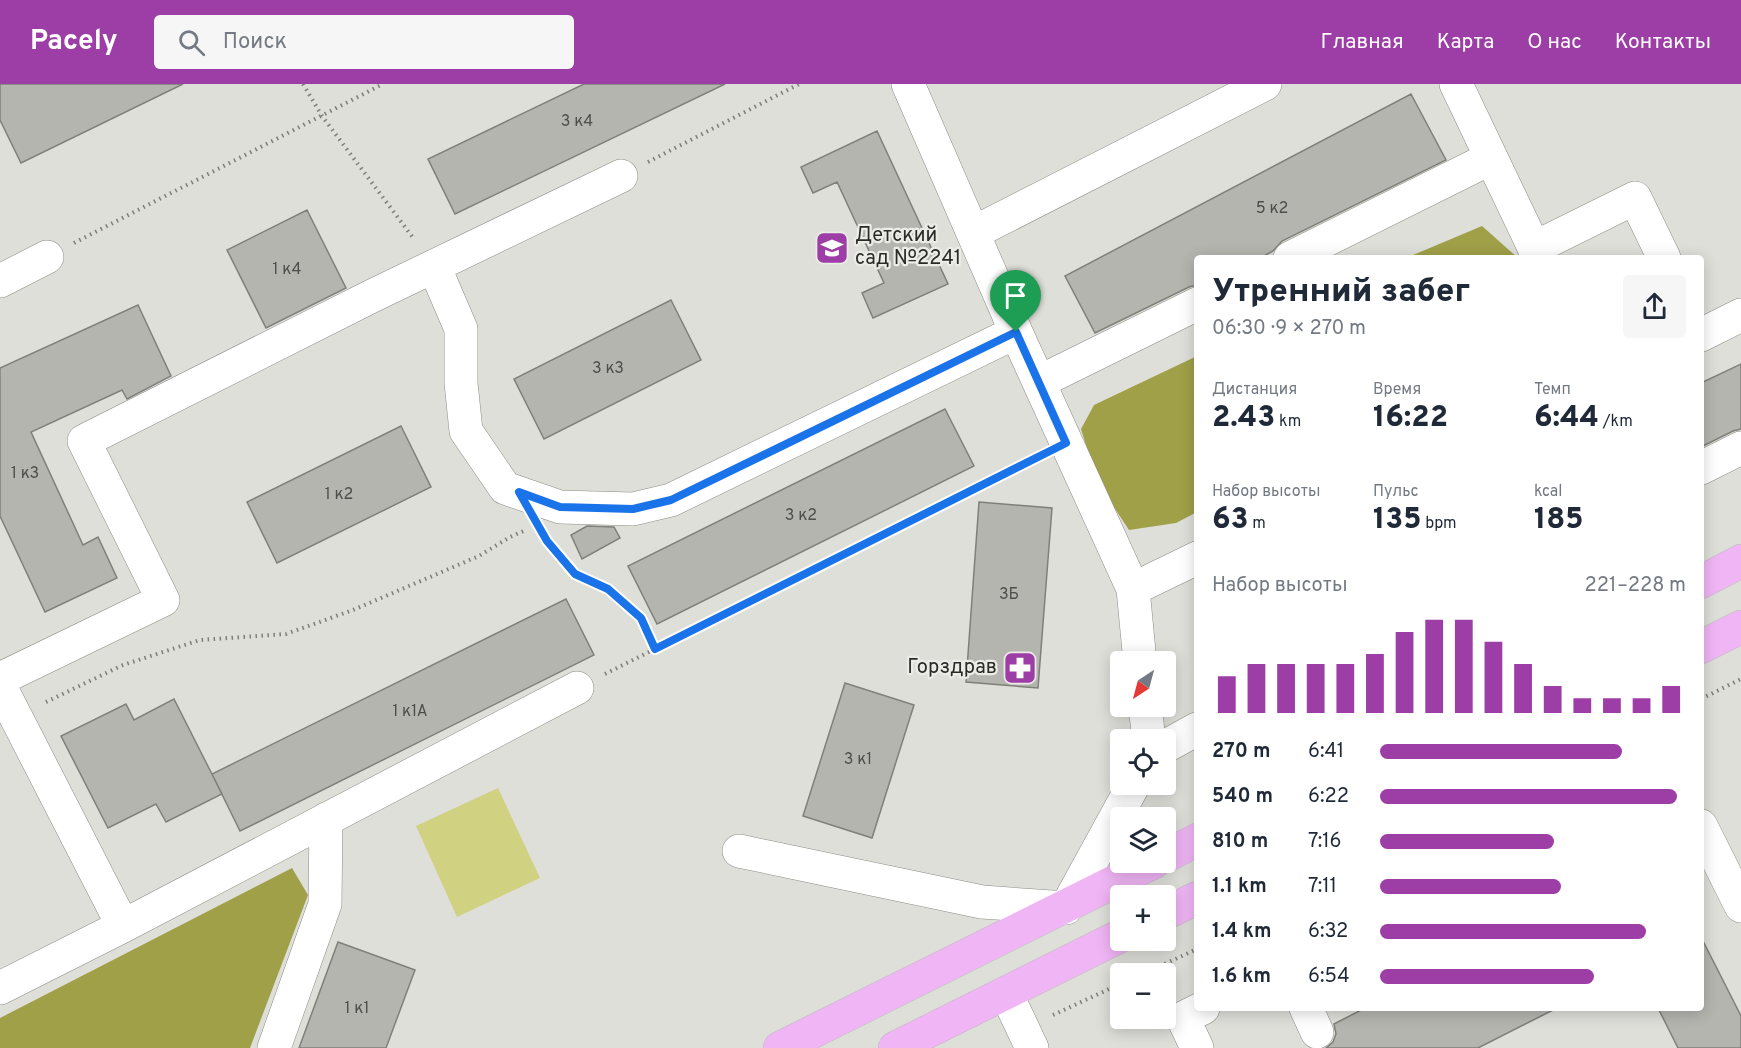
<!DOCTYPE html>
<html lang="ru">
<meta charset="utf-8">
<style>
body{margin:0;font-family:Overpass,sans-serif;background:#f6f6f7;color:#1f2937;height:100vh;display:flex;flex-direction:column;font-size:22px;white-space:nowrap}
*{box-sizing:border-box;margin:0}
p{font-size:20px;color:#747a83}
.icon{flex:none;width:33px;height:33px;fill:none;stroke:currentColor;stroke-width:2;stroke-linecap:round;stroke-linejoin:round}
.map{position:relative;flex:1;overflow:hidden}
.panel{position:absolute;left:1194px;top:171px;width:510px;height:756px;display:flex;flex-direction:column;background:#fff;border-radius:6px;box-shadow:0 3px 15px #0003}
.panel>*{flex:none}
.needle{width:39px;rotate:216deg}
.fabs{position:absolute;left:1110px;top:567px;display:grid;gap:12px}
.fabs a{display:grid;place-items:center;width:66px;height:66px;border-radius:6px;background:#fff;box-shadow:0 3px 15px #0003;font-size:30px}
.pin{position:absolute;display:grid;place-items:center;width:51px;height:51px;color:#fff;margin:-62px -26px;border-radius:50% 50% 50% 0;rotate:-45deg;box-shadow:0 0 6px #0007}
.pin .icon{rotate:45deg}
.round{display:grid;place-items:center;flex:none;width:63px;height:63px;border-radius:6px;background:#f6f6f7}
.summary{display:flex;align-items:center;justify-content:space-between;height:102px;padding:0 18px}
h1{font-size:33px;font-weight:800;line-height:45px}
.metrics{display:grid;grid-template-columns:repeat(3,1fr);gap:9px;height:102px;padding:6px 18px}
.metrics div{display:grid;align-content:center}
.metrics b{font-size:30px;font-weight:800}
.metrics small{font-size:16px;font-weight:400}
.metrics p{font-size:16px}
.chart{height:168px;padding:12px 18px}
.chart p{display:flex;justify-content:space-between}
.chart svg{width:100%;height:108px;margin-top:6px;stroke:#9d3ea6;stroke-width:6}
ul{padding:0 18px;list-style:none;font-size:20px}
li{display:grid;grid-template-columns:96px 72px 1fr;align-items:center;height:45px}
li i{height:15px;border-radius:8px;background:#9d3ea6}
header{display:flex;align-items:center;gap:36px;box-sizing:border-box;height:84px;padding:0 30px;background:#9d3ea6;color:#fff}
header strong{font-size:28px}
nav{display:flex;gap:33px;margin-inline-start:auto;font-size:21px}
.search{width:420px;height:54px;background:#f6f6f7;display:flex;align-items:center;gap:15px;box-sizing:border-box;padding:0 21px;border-radius:6px;color:#747a83;font-size:22px}
.map>svg:first-child{display:block}
.green{fill:#d0d181}
.forest{fill:#a0a049}
.building{fill:#b5b5b0;stroke:#80807b;stroke-width:1.5}
.lines{fill:none;stroke-linecap:round;stroke-linejoin:round}
.minor-casing{stroke:#8c8c87;stroke-width:34}
.major-casing{stroke:#bbbbba;stroke-width:34}
.path{stroke:#7d7d79;stroke-width:4;stroke-dasharray:1.5 4.5;stroke-linecap:butt}
.minor{stroke:#fff;stroke-width:33}
.major{stroke:#f0b5f5;stroke-width:33}
.route-casing{stroke:#fff;stroke-width:12}
.route{stroke:#1a73e8;stroke-width:8}
.labels{text-anchor:middle;dominant-baseline:central;stroke-width:4.5;stroke-linejoin:round;paint-order:stroke}
.number-label{font-size:16px;fill:#4d4d4a}
.poi-label{font-size:20px;fill:#2a2a28;stroke:#ecece7;text-anchor:start}
</style>
<header>
<strong>Pacely</strong>
<div class="search"><svg class="icon" aria-label="search" viewBox="0 0 24 24"><circle cx="10" cy="10" r="6"/><path d="M15 15l6 6"/></svg>Поиск</div>
<nav><a>Главная</a><a>Карта</a><a>О нас</a><a>Контакты</a></nav>
</header>
<div class="map">
<svg width="1741" height="964" viewBox="0 0 1741 964">
<rect width="100%" height="100%" fill="#dfdfda"/>
<path class="green" d="M498 704 540 794 457 833 416 742Z"/>
<path class="forest" d="M1482 142 1518 174H1406Z
M1197 272V428L1176 439 1129 446 1098 399 1081 345 1094 321Z
M292 784 308 811 250 964H0V934Z"/>
<path class="building" d="M0 0H183L21 79 0 36Z
M584 0H725L455 130 428 75Z
M1411 10 1446 76 1282 157 1273 167 1260 174H1197V201L1189 203 1095 249 1065 192Z
M877 47 948 200 873 234 862 209 884 199 837 98 813 109 801 83Z
M307 126 346 204 266 244 227 166Z
M671 216 701 276 544 355 514 295Z
M138 221 171 292 127 315 122 306 31 348 83 461 98 453 117 494 45 528 0 432V284Z
M1741 280V345L1733 347 1701 363V299Z
M945 325 974 382 657 540 628 482Z
M401 342 431 403 277 479 247 418Z
M979 418 1052 424 1038 604 966 598Z
M587 442 614 443 620 454 582 475 571 451Z
M566 515 594 571 240 747 212 690Z
M845 599 914 621 872 754 803 732Z
M174 615 222 710 166 738 156 720 108 744 61 652 126 620 134 636Z
M1701 853 1741 932V964H1678L1658 924H1701Z
M338 858 415 886 386 964H299Z
M1365 924H1557L1478 964H1326L1333 958 1336 950 1334 940Z"/>
<g class="lines">
<g class="minor-casing">
<path id="minor" d="M908 0 1016 248 1133 505 1140 578
M1456 0 1539 174
M973 149 1265 0
M1534 164 1635 114 1664 174
M1290 174 1491 74
M434 182 461 245V299L466 347 505 404 560 423 633 425 671 416 1016 248
M0 197 47 173
M1701 251 1741 231
M1039 298 1197 220
M1701 384 1741 364
M1133 505 1197 474
M0 595 163 516 84 357 372 212 621 92
M0 602 123 842
M1145 622 1149 656
M1166 662 1197 645
M1701 742 1741 822
M739 767 982 818 1066 824 1134 700
M0 904 123 842 577 604
M1006 909 1032 964
M1306 924 1317 948
M274 964 325 820 326 735
M1197 964 1183 934 1203 924"/>
</g>
<g class="major-casing">
<path id="major" d="M1701 498 1741 477
M1701 563 1741 543
M1166 772 1197 756
M1166 829 1197 814
M780 964 1154 778
M895 964 1120 852"/>
</g>
<path class="path" d="M303 0 322 32 414 155
M648 78 799 0
M74 159 383 0
M545 454 575 491 608 505 641 534 655 565
M605 590 1038 373
M1701 615 1741 595
M46 618 123 581 200 556 286 550 353 526 479 472 510 453 526 446
M1143 890 1197 865
M1053 931 1120 900"/>
<use href="#minor" class="minor"/>
<use href="#major" class="major"/>
</g>
<g class="lines">
<g class="route-casing">
<path id="route" d="M1016 248 1066 359 655 565 641 534 608 505 575 490 547 457 519 408 560 423 633 425 671 416Z"/>
</g>
<use href="#route" class="route"/>
</g>
<defs>
<g id="school-square" transform="scale(1.725)"><rect x="-9" y="-9" width="18" height="18" rx="4" fill="#9d3ea6" stroke="#ecece7"/><path d="M0-5L7-2L0 1L-7-2ZM-4 1L0 2.5L4 1V4Q0 6-4 4Z" fill="#fff"/></g>
<g id="pharmacy-square" transform="scale(1.725)"><rect x="-9" y="-9" width="18" height="18" rx="4" fill="#9d3ea6" stroke="#ecece7"/><path d="M-2-6h4v4h4v4h-4v4h-4v-4h-4v-4h4Z" fill="#fff"/></g>
</defs>
<g fill-rule="evenodd">
<use href="#school-square" x="832" y="164"/>
<use href="#pharmacy-square" x="1020" y="584"/>
</g>
<g class="labels">
<g class="number-label">
<text x="577" y="38">3 к4</text>
<text x="1272" y="125">5 к2</text>
<text x="287" y="186">1 к4</text>
<text x="608" y="285">3 к3</text>
<text x="25" y="390">1 к3</text>
<text x="339" y="411">1 к2</text>
<text x="801" y="432">3 к2</text>
<text x="1009" y="511">3Б</text>
<text x="410" y="628">1 к1А</text>
<text x="858" y="676">3 к1</text>
<text x="357" y="925">1 к1</text>
</g>
<g class="poi-label">
<text x="855" y="152">Детский<tspan x="855" dy="23">сад №2241</tspan></text>
<text x="997" y="584" text-anchor="end">Горздрав</text>
</g>
</g>
</svg>
<div class="fabs">
<a><svg class="needle" viewBox="-14 -14 28 28"><path d="M0-13l5 13h-10z" fill="#e53935"/><path d="M0 13l5-13h-10z" fill="#747a83"/></svg></a>
<a><svg class="icon" aria-label="locate" viewBox="0 0 24 24"><circle cx="12" cy="12" r="6"/><path d="M12 2v4M12 18v4M2 12h4M18 12h4"/></svg></a>
<a><svg class="icon" aria-label="layers" viewBox="0 0 24 24"><path d="M12 4l9 5-9 5-9-5zM3 14l9 5 9-5"/></svg></a>
<a>+</a>
<a>−</a>
</div>
<div class="pin" style="left:1016px;top:248px;background:#1e9e55"><svg class="icon" aria-label="arrive" viewBox="0 0 24 24"><path d="M6 21V4h12l-3 4 3 4H6"/></svg></div>
<section class="panel">
<div class="summary"><div><h1>Утренний забег</h1><p>06:30 · 9 × 270 m</p></div><a class="round"><svg class="icon" aria-label="share" viewBox="0 0 24 24"><path d="M12 15V3M7 8l5-5 5 5M5 13v7h14v-7"/></svg></a></div>
<div class="metrics">
<div><p>Дистанция</p><b>2.43<small> km</small></b></div>
<div><p>Время</p><b>16:22</b></div>
<div><p>Темп</p><b>6:44<small> /km</small></b></div>
</div>
<div class="metrics">
<div><p>Набор высоты</p><b>63<small> m</small></b></div>
<div><p>Пульс</p><b>135<small> bpm</small></b></div>
<div><p>kcal</p><b>185</b></div>
</div>
<div class="chart"><p><span>Набор высоты</span>221–228 m</p>
<svg viewBox="0 0 160 44" preserveAspectRatio="none"><path d="M5 44V29M15 44V24M25 44V24M35 44V24M45 44V24M55 44V20M65 44V11M75 44V6M85 44V6M95 44V15M105 44V24M115 44V33M125 44V38M135 44V38M145 44V38M155 44V33"/></svg>
</div>
<ul>
<li><b>270 m</b>6:41<i style="width:79%"></i></li>
<li><b>540 m</b>6:22<i style="width:97%"></i></li>
<li><b>810 m</b>7:16<i style="width:57%"></i></li>
<li><b>1.1 km</b>7:11<i style="width:59%"></i></li>
<li><b>1.4 km</b>6:32<i style="width:87%"></i></li>
<li><b>1.6 km</b>6:54<i style="width:70%"></i></li>
</ul>
</section>
</div>
